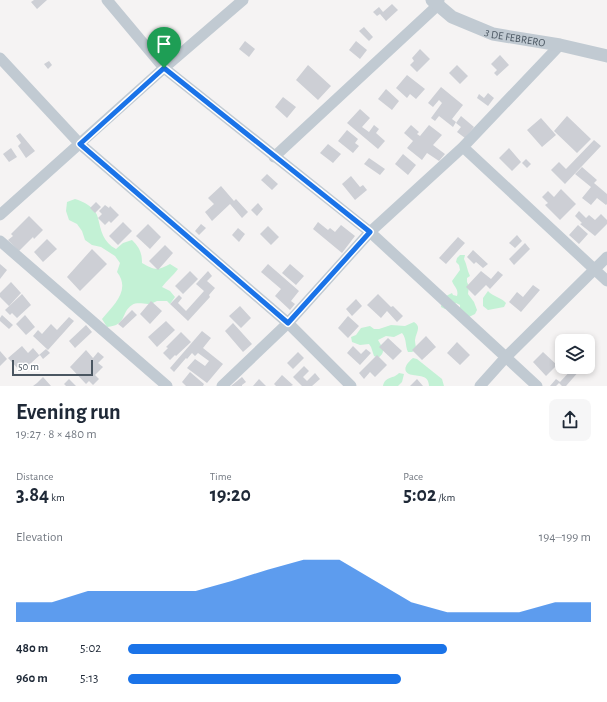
<!DOCTYPE html>
<meta charset="utf-8">
<style>
body{margin:0;font-family:"Alegreya Sans",sans-serif;background:#f6f6f7;color:#1f2937;height:100vh;display:flex;flex-direction:column;font-size:15px;white-space:nowrap}
*{box-sizing:border-box;margin:0}
p{font-size:13px;color:#747a83}
.icon{flex:none;width:22px;height:22px;fill:none;stroke:currentColor;stroke-width:2;stroke-linecap:round;stroke-linejoin:round}
.map{position:relative;height:386px;overflow:hidden}
.side{display:flex;flex-direction:column;background:#fff;flex:1}
.side>*{flex:none}
.controls{position:absolute;left:555px;top:334px;display:grid;gap:8px}
.controls a{display:grid;place-items:center;width:40px;height:40px;border-radius:8px;background:#fff;box-shadow:0 2px 6px #0003;font-size:20px}
.scale{position:absolute;left:12px;bottom:10px;width:81px;box-sizing:border-box;padding-left:4px;border:2px solid #4a5661;border-top:0;font-size:11px;line-height:14px;white-space:nowrap;color:#4a5661;-webkit-text-stroke:3px #fff;paint-order:stroke}
.pin{position:absolute;display:grid;place-items:center;width:34px;height:34px;color:#fff;margin:-41px -17px;border-radius:50% 50% 50% 0;rotate:-45deg;box-shadow:0 0 4px #0007}
.pin .icon{rotate:45deg}
.round{display:grid;place-items:center;flex:none;width:42px;height:42px;border-radius:8px;background:#f6f6f7}
.head{display:flex;align-items:center;justify-content:space-between;height:68px;padding:0 16px}
h1{font-size:22px;font-weight:700;line-height:30px}
.stats{display:grid;grid-template-columns:repeat(3,1fr);gap:6px;height:68px;padding:4px 16px}
.stats div{display:grid;align-content:center}
.stats b{font-size:20px;font-weight:700}
.stats small{font-size:11px;font-weight:400}
.stats p{font-size:11px}
.chart{height:112px;padding:8px 16px}
.chart p{display:flex;justify-content:space-between}
.chart svg{width:100%;height:72px;margin-top:4px;fill:#1a73e8;opacity:.7}
ul{padding:0 16px;list-style:none;font-size:13px}
li{display:grid;grid-template-columns:64px 48px 1fr;align-items:center;height:30px}
li i{height:10px;border-radius:5px;background:#1a73e8}
.map>svg:first-child{display:block}
.green{fill:#c3f1d5}
.building{fill:#cdcfd5}
.lines{fill:none;stroke-linecap:round;stroke-linejoin:round}
.minor{stroke:#c1cad2;stroke-width:11}
.tertiary{stroke:#c1cad2;stroke-width:13}
.route-casing{stroke:#fff;stroke-width:8}
.route{stroke:#1a73e8;stroke-width:5}
.labels{text-anchor:middle;dominant-baseline:central;stroke-width:3;stroke-linejoin:round;paint-order:stroke}
.street-label{font-size:11px;fill:#4a5661;stroke:#fff}
</style>
<div class="map">
<svg width="607" height="386" viewBox="0 0 607 386">
<rect width="100%" height="100%" fill="#f5f3f3"/>
<path class="green" d="M75 199C83 201 96 208 98 218 101 231 103 242 116 249L123 243 132 240C139 247 142 252 142 263 154 270 158 271 170 264L178 269C173 276 167 280 162 287L170 291 175 297 170 304 167 301C164 301 160 301 157 301 154 302 152 304 148 304 143 304 137 302 132 305 120 313 128 325 107 327L102 319C114 305 131 290 117 272L120 263 115 256 101 247 92 245 85 240 82 231 77 224 69 220 66 211 67 202Z
M460 255H465L464 259C467 265 467 270 470 276L467 278V282L469 286 468 294 474 302 477 310 475 314 467 318 460 314V305L456 303 445 309 441 307C442 299 445 296 452 293L453 295 457 296C459 289 454 287 452 281L460 270 459 265 456 262 457 258Z
M488 291C493 297 501 297 506 303L504 307 488 310 483 306V298Z
M414 322C422 327 416 332 415 340 415 343 416 346 416 350L412 352H408C405 346 407 339 402 333L394 337 386 336 378 340C382 347 387 352 378 358L374 356 371 347 369 344 360 345 352 342 351 337 356 335 361 328 370 326 374 329H379L391 325 405 326Z
M413 358 417 359 442 379 444 386H429C429 373 415 377 409 374 401 370 408 362 413 358Z
M399 373 404 374 402 382 398 386H383C385 376 394 379 399 373Z"/>
<path class="building" d="M34 0H47L37 9 31 2Z
M392 4 398 10 386 21 380 14 377 16 373 12 379 7 383 12Z
M364 27 373 37 369 41 359 31Z
M245 41 255 49 249 57 239 49Z
M356 41 367 50 360 59 349 50Z
M420 49 430 59 417 72 410 65 414 61 412 58Z
M500 55 509 65 497 76 494 73 497 70 491 64Z
M49 61 52 65 48 69 44 64Z
M308 65 331 86 318 100 296 80Z
M457 65 468 76 460 84 449 73Z
M407 75 425 89 416 99 410 94 407 98 396 88Z
M441 87 463 105 452 119 456 122 453 127 439 116 435 121 431 118 442 103 439 100 433 107 428 103Z
M386 89 399 101 392 110 378 99Z
M488 93 494 98 488 106 477 98 479 94 484 98Z
M283 97 296 107 287 118 275 107Z
M360 109 370 118 362 127 369 132 374 125 379 129 376 133 385 141 378 149 347 123Z
M461 116 474 127 465 138 457 132 461 127 456 123Z
M567 116 591 139 577 153 554 131Z
M541 118 556 135 542 147 527 130Z
M411 125 419 132 417 134 420 136 429 125 442 135 433 145 445 154 439 161 427 153 422 160 407 148 413 141 404 133Z
M347 130 358 139 355 143 359 146 353 153 338 141Z
M20 133 35 151 26 158 18 146 21 143 16 136Z
M594 140 601 146 565 184 551 170 559 162 566 169Z
M328 144 341 154 333 163 320 153Z
M11 148 17 157 9 162 3 154Z
M509 148 521 162 512 171 499 158Z
M403 154 416 165 408 175 395 164Z
M369 158 385 169 380 175 364 164Z
M526 159 531 164 527 168 522 163Z
M582 167 597 180 594 183 607 194V204L606 205 597 198 591 205 582 198 591 187 575 174Z
M267 174 278 184 272 190 261 180Z
M351 176 360 187 363 185 367 190 355 200 342 184Z
M221 186 234 201 236 199 248 212 242 218 230 204 212 221 205 212 214 204 208 198Z
M561 189 576 204 560 220 545 205 548 203 542 197 548 191 554 197Z
M96 202 101 207 95 213 90 208Z
M258 203 263 209 257 216 251 210Z
M105 205 109 208 110 206 119 215 111 223 109 221 105 225 98 218 102 214 99 211Z
M579 211 586 218 589 215 595 220 601 214 607 220V224L595 236 580 224 582 223 575 216Z
M29 216 43 230 34 239 33 237 19 251 8 240 13 236 11 234Z
M123 222 132 231 118 245 109 236Z
M318 222 328 230 330 228 335 232 341 225 355 236 342 253 313 229Z
M148 224 161 237 150 249 136 236Z
M201 224 206 228 199 235 195 231Z
M578 225 588 234 579 244 569 235Z
M268 226 279 237 271 245 260 234Z
M238 228 245 234 239 242 232 235Z
M517 235 522 241 515 248 509 243Z
M458 237 465 243 446 264 439 258Z
M47 239 57 249 43 262 34 252Z
M525 243 530 249 514 265 509 259Z
M165 245 173 253 158 270 149 261Z
M92 249 107 264 80 291 67 277Z
M473 250 488 264 483 268 476 262 474 264 467 257Z
M0 264 7 270 0 279Z
M268 264 299 291 291 301 295 304 290 310 275 296 281 289 261 272Z
M290 264 304 276 296 285 282 273Z
M190 271 198 279 183 294 175 286Z
M208 271 212 276 207 281 215 288 209 295 210 297 188 321 170 304 179 295 182 298 178 303 186 311 204 291 196 284Z
M481 271 491 279 498 271 503 275 490 289 486 285 475 296 466 287Z
M11 282 21 293 9 306 0 297V293Z
M533 285 540 290 521 312 509 302 517 292 523 297Z
M22 294 31 305 17 318 12 313 10 315 5 310Z
M378 294 391 307 393 306 403 316 397 322 387 311 381 318 367 305Z
M356 299 362 306 352 316 346 309Z
M151 301 162 311 150 324 140 314Z
M240 306 251 318 241 328 229 316Z
M132 310 137 315 123 328 118 324Z
M2 315 13 325 9 329 0 321V318Z
M25 315 35 327 26 335 16 324Z
M348 316 359 326 348 338 338 328Z
M69 317 74 321 48 350 33 336 38 330 42 334 51 324 57 330Z
M166 321 175 330 157 347 148 337Z
M233 323 252 344 243 352 225 331Z
M86 325 92 332 75 348 69 341Z
M202 331 211 338 203 348 223 364 207 383 187 368 195 359 205 366 209 361 198 353 195 356 192 353 187 359 186 358 174 372 170 368Z
M181 332 191 342 176 356 175 355 170 360 163 353 168 348 166 347Z
M426 336 436 347 422 360 412 350Z
M388 338 402 351 393 360 379 347Z
M457 342 470 355 460 365 447 353Z
M22 346 28 353 33 348 39 355 46 349 50 353 43 359 40 355 21 372 8 358Z
M353 346 361 354 366 349 371 353 360 365 347 353Z
M86 350 93 358 98 352 104 357 98 363 103 367 95 375 99 379 93 385 89 381 86 384 70 367Z
M0 351 7 359 0 366Z
M298 352 304 358 293 369 287 363Z
M543 352 557 365 546 376 533 362Z
M377 355 387 365 375 377 370 372 364 379 359 373Z
M304 366 309 371 303 377 307 381 315 373 320 379 312 386H302L293 377Z
M574 367H576L580 370 566 386H562L559 383 556 386H550L556 379 560 382Z
M190 372 204 384 203 386H186L182 382Z
M282 375 293 385 291 386H276L274 384Z
M43 377 51 386H33L37 383Z
M242 377 246 382 242 385V386H231Z
M69 379 76 386H66L64 384Z
M259 379 266 386H253Z
M417 379 423 386H410Z"/>
<g class="lines">
<path class="minor" d="M107 0 164 68 370 232 537 386
M0 58 80 144 288 323 351 386
M463 147 607 281
M274 157 438 5 439 0
M0 215 164 68 243 0
M0 241 167 386
M222 386 288 323 370 232 463 147 560 45
M480 386 506 357 607 257"/>
<path class="tertiary" id="s1" d="M432 0 452 17 493 34 560 45 607 56"/>
</g>
<g class="lines">
<g class="route-casing">
<path id="route" d="M164 68 370 232 288 323 80 144Z"/>
</g>
<use href="#route" class="route"/>
</g>
<g class="labels">
<g class="street-label">
<text stroke="none"><textPath href="#s1" startOffset="93">3 DE FEBRERO</textPath></text>
</g>
</g>
</svg>
<div class="controls">
<a><svg class="icon" aria-label="layers" viewBox="0 0 24 24"><path d="M12 4l9 5-9 5-9-5zM3 14l9 5 9-5"/></svg></a>
</div>
<div class="scale">50 m</div>
<div class="pin" style="left:164px;top:68px;background:#1e9e55"><svg class="icon" aria-label="arrive" viewBox="0 0 24 24"><path d="M6 21V4h12l-3 4 3 4H6"/></svg></div>
</div>
<section class="side">
<div class="head"><div><h1>Evening run</h1><p>19:27 · 8 × 480 m</p></div><a class="round"><svg class="icon" aria-label="share" viewBox="0 0 24 24"><path d="M12 15V3M7 8l5-5 5 5M5 13v7h14v-7"/></svg></a></div>
<div class="stats">
<div><p>Distance</p><b>3.84<small> km</small></b></div>
<div><p>Time</p><b>19:20</b></div>
<div><p>Pace</p><b>5:02<small> /km</small></b></div>
</div>
<div class="chart"><p><span>Elevation</span>194–199 m</p>
<svg viewBox="0 0 160 44" preserveAspectRatio="none"><path d="M0 44V32L10 32L20 25L30 25L40 25L50 25L60 19L70 12L80 6L90 6L100 19L110 32L120 38L130 38L140 38L150 32L160 32V44z"/></svg>
</div>
<ul>
<li><b>480 m</b>5:02<i style="width:69%"></i></li>
<li><b>960 m</b>5:13<i style="width:59%"></i></li>
</ul>
</section>
